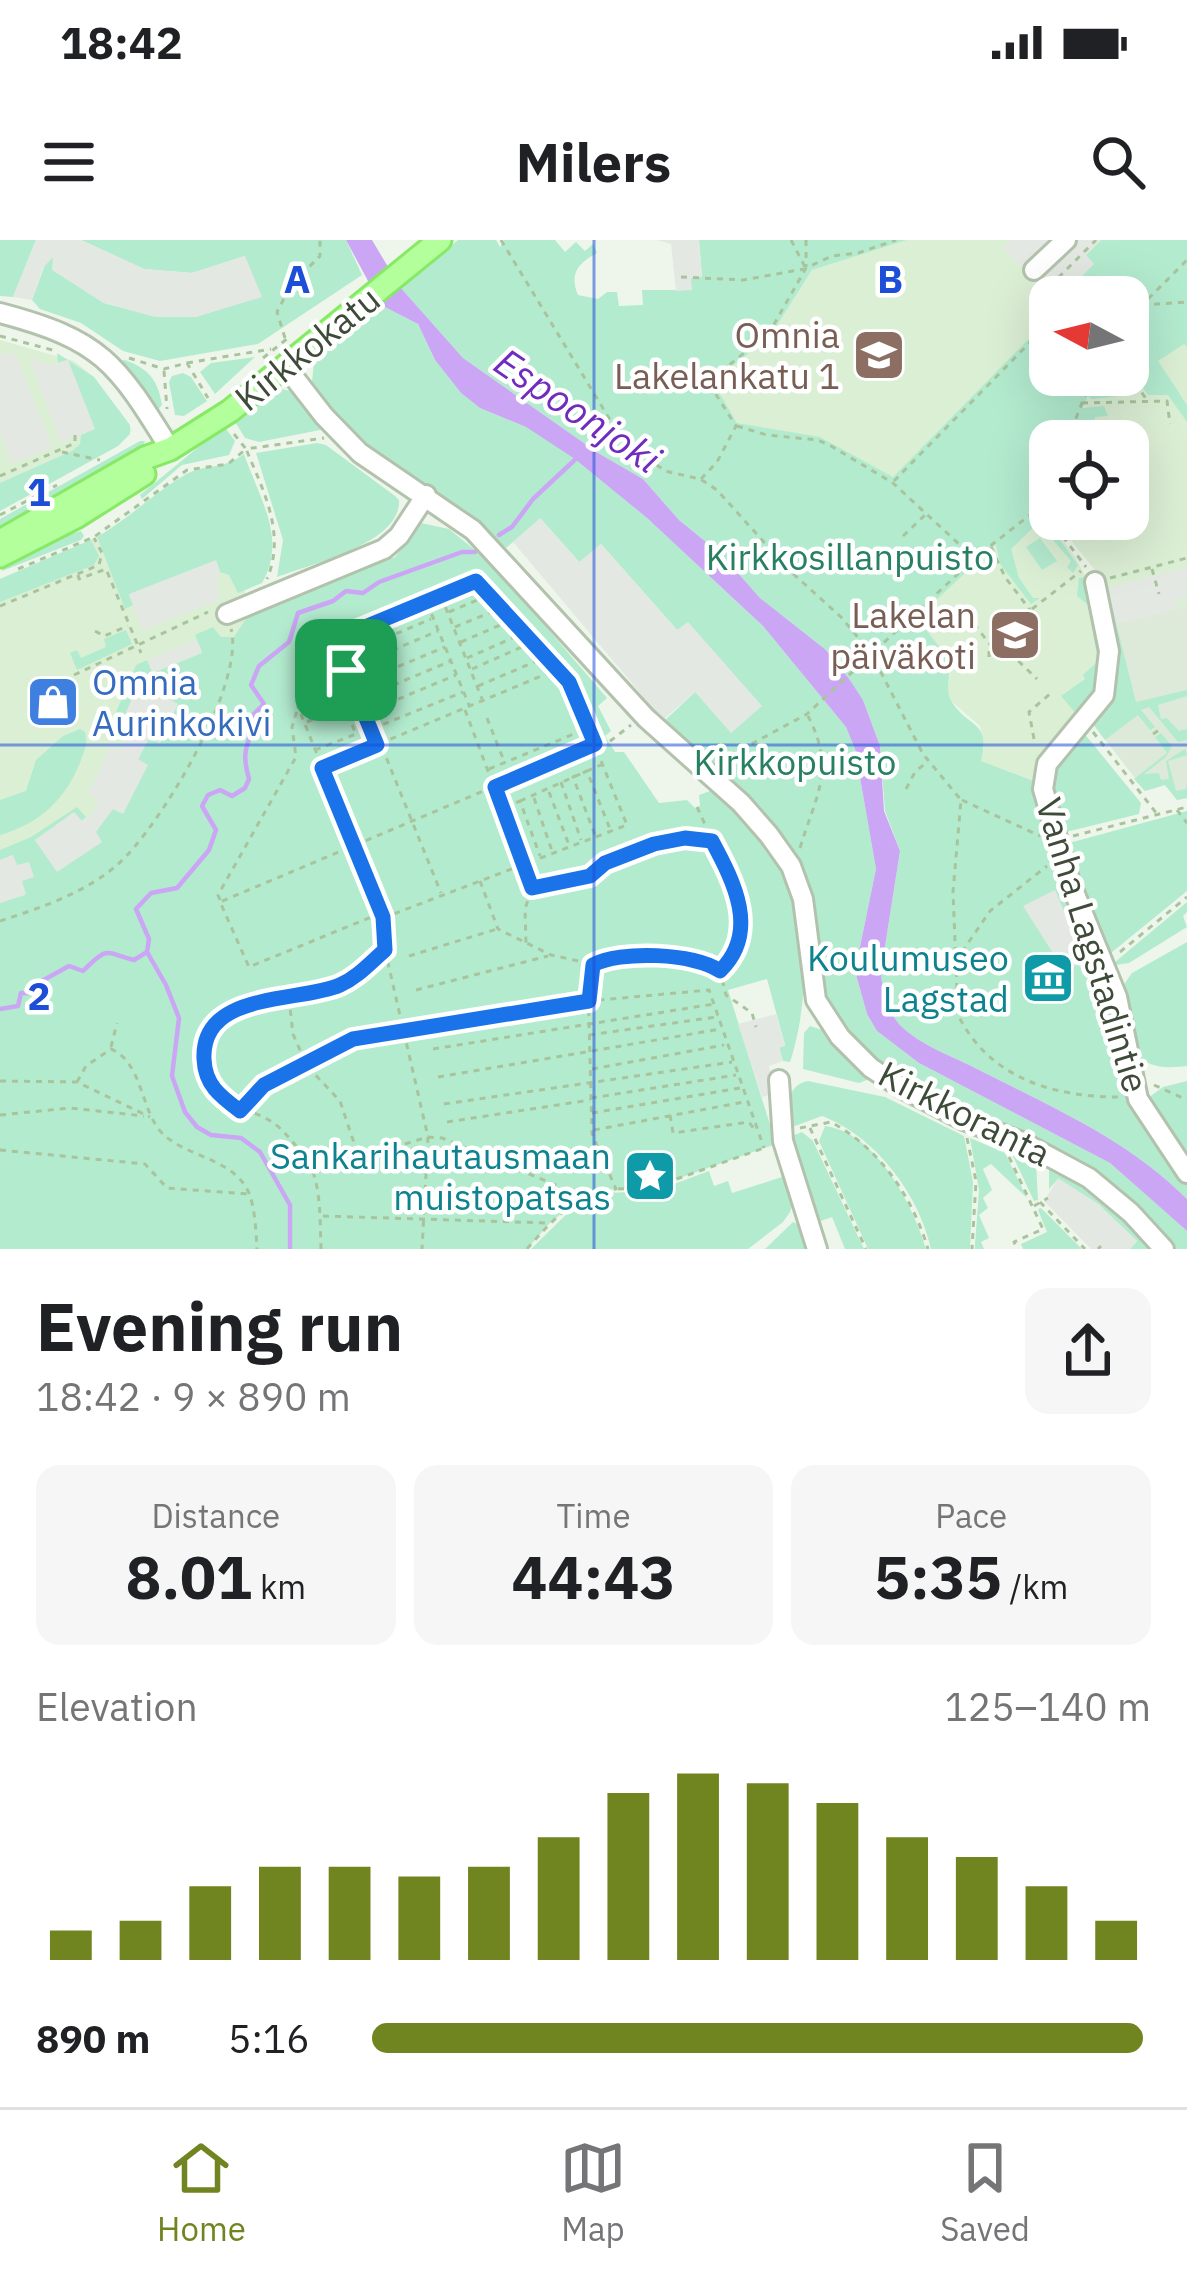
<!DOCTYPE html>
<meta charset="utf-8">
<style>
body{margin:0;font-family:"IBM Plex Sans",sans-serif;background:#f6f6f6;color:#202124;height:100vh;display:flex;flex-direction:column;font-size:45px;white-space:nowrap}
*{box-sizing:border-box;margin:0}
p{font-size:39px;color:#757577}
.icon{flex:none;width:66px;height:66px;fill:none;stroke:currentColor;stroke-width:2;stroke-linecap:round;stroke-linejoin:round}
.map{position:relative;height:1009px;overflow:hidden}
.panel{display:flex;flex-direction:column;background:#fff;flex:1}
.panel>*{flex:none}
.needle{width:78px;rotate:277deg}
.controls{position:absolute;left:1029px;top:36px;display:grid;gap:24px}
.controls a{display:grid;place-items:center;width:120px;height:120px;border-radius:24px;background:#fff;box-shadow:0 12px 48px #0002;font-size:60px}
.pin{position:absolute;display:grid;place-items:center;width:102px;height:102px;color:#fff;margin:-51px;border-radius:24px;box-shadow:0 6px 18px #0006}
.round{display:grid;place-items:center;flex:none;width:126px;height:126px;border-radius:24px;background:#f6f6f6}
.summary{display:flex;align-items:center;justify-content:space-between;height:204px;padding:0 36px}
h1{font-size:66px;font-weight:800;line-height:90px}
.metrics{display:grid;grid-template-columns:repeat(3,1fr);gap:18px;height:204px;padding:12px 36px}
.metrics div{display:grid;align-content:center;border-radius:24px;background:#f6f6f6;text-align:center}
.metrics b{font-size:60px;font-weight:800}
.metrics small{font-size:33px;font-weight:400}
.metrics p{font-size:33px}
.chart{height:336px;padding:24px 36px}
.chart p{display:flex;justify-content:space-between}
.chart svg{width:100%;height:216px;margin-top:12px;stroke:#70851f;stroke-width:6}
ul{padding:0 36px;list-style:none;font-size:39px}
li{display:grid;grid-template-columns:192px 144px 1fr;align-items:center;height:90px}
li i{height:30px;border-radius:15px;background:#70851f}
.status{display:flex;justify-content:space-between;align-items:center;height:84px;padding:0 60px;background:#fff;direction:ltr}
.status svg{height:33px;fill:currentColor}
header{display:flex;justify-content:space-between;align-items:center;height:156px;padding:0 36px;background:#fff;font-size:54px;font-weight:800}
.tabs{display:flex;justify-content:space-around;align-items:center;height:168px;border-top:3px solid #e0e0e0;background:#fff;font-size:33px;color:#757577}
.tabs a{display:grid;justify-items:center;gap:6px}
.tabs .selected{color:#70851f}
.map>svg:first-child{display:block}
.residential{fill:#ddead9}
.education{fill:#dbefd5}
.green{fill:#b3ebcf}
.parking{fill:#e4e8e2}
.water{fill:#caa6f4}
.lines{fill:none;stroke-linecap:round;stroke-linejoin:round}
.stream{stroke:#caa6f4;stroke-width:4.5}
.minor-casing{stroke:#b3c2ad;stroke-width:24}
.major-casing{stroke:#87e966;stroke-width:27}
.path{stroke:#a9c49d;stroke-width:3;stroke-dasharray:6 6;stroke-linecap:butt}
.minor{stroke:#fff;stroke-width:18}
.major{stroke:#b2ff9b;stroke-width:21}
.route-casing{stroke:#fff;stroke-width:24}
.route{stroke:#1a73e8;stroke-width:15}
.grid{fill:none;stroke:#1d4ed8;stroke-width:3;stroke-opacity:0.55}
.labels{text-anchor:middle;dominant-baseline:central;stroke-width:9;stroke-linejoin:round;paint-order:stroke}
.education-label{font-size:36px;fill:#785e54;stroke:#fff;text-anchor:end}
.street-label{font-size:36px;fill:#3e4b38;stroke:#fff}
.park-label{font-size:36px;fill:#288063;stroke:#fff}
.shop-label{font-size:36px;fill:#366cbe;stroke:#fff;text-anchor:start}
.culture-label{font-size:36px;fill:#0d838f;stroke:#fff;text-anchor:end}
.water-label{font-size:39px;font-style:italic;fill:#702cbc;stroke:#fff}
.grid-label{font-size:39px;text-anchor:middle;font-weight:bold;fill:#1d4ed8;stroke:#fff;stroke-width:9;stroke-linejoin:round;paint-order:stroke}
</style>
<div class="status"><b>18:42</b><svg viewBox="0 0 49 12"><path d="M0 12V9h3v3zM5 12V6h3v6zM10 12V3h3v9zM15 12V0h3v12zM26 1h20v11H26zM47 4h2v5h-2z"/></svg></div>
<header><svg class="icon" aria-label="menu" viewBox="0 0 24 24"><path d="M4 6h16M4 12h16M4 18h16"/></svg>Milers<svg class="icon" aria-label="search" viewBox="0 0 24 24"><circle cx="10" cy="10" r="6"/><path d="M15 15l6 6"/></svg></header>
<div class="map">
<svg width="1187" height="1009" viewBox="0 0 1187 1009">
<rect width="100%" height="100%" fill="#eef6eb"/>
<path class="residential" d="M1187 366V558L1177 560 1165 545 1145 551 1090 480 1117 384Z"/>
<path class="education" d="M907 0H1101L1086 15 1063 57H1050V77L893 237 804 195 737 183 713 142 771 95 812 30Z
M1187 78V366L1110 386 1098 334 1054 279H1128V201H1072L1096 135H1128V93Z
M0 100 74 121 94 137 132 190 118 206 0 271Z
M1028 277 1057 292 1075 317 1091 346 1103 412 1077 475 1066 487 1039 543 981 521 984 507 980 486 951 461 947 446 952 427 917 378 977 319Z
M97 297 107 323 213 298 245 351 256 394 151 551 0 691V339Z"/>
<path class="green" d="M0 0H36L13 57 0 56Z
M81 0H346L362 35 258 104 160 121 123 111 81 83 40 69 32 60 47 19 54 16 53 30 104 63 155 76 245 16 192 33 144 29Z
M458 0H496L500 7 504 0H555L565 12 576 2 585 11 593 4 597 13C578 23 569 34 578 55L598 59 607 52H617L619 66 643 65 642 50H691V38L702 36 699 0H907L812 30 771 95 713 142 737 183 820 197 893 237 1050 77V135H1124L1136 156 1126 142 1115 149 1119 156 1092 159 1088 156 1083 168 1104 166 1108 176 1095 177V193L1088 194 1089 201H1050V251L1046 267 1049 273 1044 278 1078 325 1073 333 1067 327 1071 321 1041 286H1035L1011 309 1019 338 1033 358H1040L1031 364 1000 324 996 304 917 378 950 421C951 434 944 449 952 462 969 489 991 480 981 521L1039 543 1096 714 1134 868 1187 940V959C1128 900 1054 868 981 831 955 817 920 806 899 784 886 770 882 751 881 732L900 611 885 571 880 506 863 460 850 440 826 410 760 358 722 315 679 280 643 239 598 213 463 118 400 47Z
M1101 0H1187V107L1184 104 1158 121 1187 165V182L1168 155H1148L1128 128V57H1063L1093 24 1086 15Z
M381 65 418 84 435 120 461 153 480 168 526 187 576 219 647 278 763 386 846 487 855 509 876 629 855 731 867 774 877 791 919 823 1110 923 1187 991V1009H1172L1122 955 960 872 871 819 838 786 821 756 816 676 801 622 747 559 661 484 695 452 687 383 678 391 601 304 580 323 541 279 506 308 466 275 358 201 312 142 314 122Z
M57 113 94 137 130 185V194L118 206 0 271V243L72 211 80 204 81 195 94 189 67 120 58 123Z
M255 117 215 154 200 132 211 123Z
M125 120C149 129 158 140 162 165L157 171 118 121Z
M183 133 191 137 207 161 184 176 175 175 169 142 172 136Z
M275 148 297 152 325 189 259 202 245 198 234 180Z
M224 186 235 201 229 215 182 225 142 259 140 255Z
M140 201H145L141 211 0 295V279Z
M317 203 326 205 395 256 399 260C402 303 311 324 277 337L283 300 256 213Z
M244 214C261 262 287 299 262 343L238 353 229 335 220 332 216 321 129 355 133 365 125 369 97 297C128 279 153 254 183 236 204 223 222 231 244 214Z
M421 283 449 289 491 323 607 458 598 466 611 491 605 496 615 512H624L659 563 687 560 695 568 700 566 699 555 716 549C741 571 769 598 785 627 812 678 808 769 790 822L783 821 779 807 785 805 767 739 728 750 776 904 654 947 615 949 582 956 549 984 527 1009H0V663L25 655 13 615 0 620V610L31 597 77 567 86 577 81 581 75 573 35 600 57 631 113 569 123 573 147 525 138 520 149 498 148 456 136 451 128 495 111 484 136 425 147 420 152 432 202 412 195 395 213 387 221 397H234L251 371 395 317Z
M81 291 84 296 81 300 2 331V324L44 302Z
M1040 298 1057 321 1042 330 1026 307Z
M91 300 99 316 94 325 0 362V339Z
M1085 337C1101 363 1108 413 1099 443 1096 455 1085 465 1077 475L1061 456 1085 439 1083 435 1098 421 1088 365 1077 356 1079 338Z
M1113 371 1136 462 1187 450V456L1158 465 1161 479 1167 478 1179 491 1187 489V500L1178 502 1149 467 1141 470 1155 487 1150 490 1138 475 1105 500 1090 480 1103 466 1109 373Z
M126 390 132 404 77 430 70 413 77 410 81 418 106 407 104 399Z
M80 489 85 492C88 504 85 509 81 520 66 559 41 583 0 595V560L26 551 36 520 63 496Z
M1083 492 1141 563 1139 574 1066 592 1048 551 1051 528Z
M1161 493 1172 506 1166 517 1144 534 1159 533 1161 540 1169 539 1166 521 1185 509 1187 515 1168 521 1176 551 1186 549 1187 541V558L1177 560 1165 545 1145 551 1134 539 1167 513 1155 497Z
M1187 571V651L1111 713 1106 711 1066 610 1069 603Z
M1187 662V672L1183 676 1187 687 1129 723 1116 725 1115 722Z
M1187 702V826C1124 834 1132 799 1120 750L1132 733Z
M810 786 822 790 869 837 867 840 859 843 803 829 804 793Z
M808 841 885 857 964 896 973 942 970 1009H931C919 954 875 896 822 876L795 886 788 884C789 866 785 846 808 841Z
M1187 841V924L1148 858 1163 847Z
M825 886C876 892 913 965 926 1009H868L819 901Z
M802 892 813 901 864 1009H845L832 977 815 983 790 897Z
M970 898 1005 913 1027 958 991 924 983 929 992 950 983 958 988 968 979 975 989 998 981 1002 984 1009H975V1004L979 950Z
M1010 910 1036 921 1038 960 1034 961Z
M1049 926C1087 946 1128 973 1151 1009H1130L1137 1001 1098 964 1058 939 1049 949Z
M709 931 714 946 728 941 732 953 785 936 793 963 790 972 783 982 748 1009H531L580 961 605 953 655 951Z
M1040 968 1042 969 1082 1009H1023L1021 1004 1047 992 1038 970Z
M793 982 800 985 809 1009H765Z"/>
<path class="parking" d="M36 0H81L144 29 192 33 245 16 262 57 196 77H155L104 63 52 30 53 17 43 28 32 60 13 57Z
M657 0H699L702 37 691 38 692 50 676 51 671 4Z
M1012 0H1101L1086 15 1094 24 1060 57 1050 58 1003 8Z
M15 113 52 208 12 223 0 192V114Z
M29 118 50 125 68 120 95 189 61 203Z
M540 278 579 322 601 304 677 390 688 382 762 466 731 493 695 452 663 480 513 302Z
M216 320 220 332 216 349 220 360 143 390 129 354Z
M1187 327V356L1176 360 1178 369 1117 384 1107 348Z
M197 400 202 413 153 433 147 420Z
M155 440 171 448 167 458 178 464 160 503 148 498 138 519 148 525 123 574 113 569 96 592 102 602 57 632 35 600 74 572 82 581 94 572 98 559 88 554 111 505 122 509 131 489 121 483 136 450 148 456Z
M13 615 17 625 29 622 34 637 22 641 26 654 0 663V620Z
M1055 650 1071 688 1085 706 1081 709 1087 718 1065 732 1023 666Z
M776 774 785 806 779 808 783 821 769 826 777 853 762 857 738 784Z
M1058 938 1098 964 1137 1001 1130 1009H1091L1044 961Z"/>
<path class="water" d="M346 0H372L400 47 463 118 598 213 643 239 679 280 722 315 760 358 826 410 850 440 863 460 880 506 884 571 900 611 881 732C882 751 886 769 899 784 920 806 955 817 981 831 1054 868 1128 900 1187 959V991L1110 923 919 823 877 791 867 774 855 731 876 629 855 509 846 487 763 386 647 278 575 219 526 187 480 168 461 153 435 120 418 84 381 65Z"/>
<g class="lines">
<path class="stream" d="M499 295 512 287 533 259 580 215
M147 712 166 745 179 778 172 836 185 872 197 887 211 895 241 898 260 912 290 965V1009
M0 769 18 766 21 753H41L40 742 69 726 83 731C108 706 104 712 134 720L147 712 149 699 136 669 151 653 177 648 209 610 216 590 202 566 208 555 220 550 232 556 245 548 249 539C238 501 255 504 252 476L264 464 251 445 259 426 289 402 298 373 333 361 346 351 363 353 379 342 462 312H475"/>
<g class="minor-casing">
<path id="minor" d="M1034 30 1066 0
M0 73C102 100 116 122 170 209
M286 127 324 176 360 213 473 290 646 478 741 563 769 595 791 626 803 659 816 760 840 797 871 828 902 848 964 880 1024 903 1089 938 1131 973 1164 1009
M1095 342 1109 411 1104 455 1047 524 1043 549 1070 642 1117 757 1138 859 1187 933
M227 374 384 309 399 296 426 255
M779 840 783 901 817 1009"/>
</g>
<g class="major-casing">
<path id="major" d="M0 301 145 218 170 209 230 171 440 0
M0 316 76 277 144 234"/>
</g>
<path class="path" d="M501 0 621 198 665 231 700 239 717 250 790 331 841 377 871 413 923 514 961 560 953 652 958 775C990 839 1054 857 1120 857
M791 0 805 27
M806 0V27
M681 37 743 40 804 29
M1046 41 1062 57
M1050 46 1096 0
M1142 65 1187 62
M1128 71 1142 65 1187 20
M0 96 56 111
M285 98 277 72 291 45 320 16V0
M129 118 164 129 187 123 208 158
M263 118 288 98
M187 123 271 109
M164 131 167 169
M1128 133 1147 160
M1082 163 1167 161 1170 184
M737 186 767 195 818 200 831 206 893 243 973 317
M234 194 246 209 324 198
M1067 201 1093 135
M62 212 100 220
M0 236 75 203V192
M701 239 717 222 736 186 708 142 769 93 806 28 832 16 858 13 896 0
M894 241 1050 82
M1041 268 1086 327
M0 275 57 245
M903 296 925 275
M991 307 1005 337 1030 370 1005 390 1003 406 1037 439
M18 329 94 297 187 230 228 224 246 209C264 252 286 294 267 339
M934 329 958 305
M1152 329 1159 354
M78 335 79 339 106 329 141 413
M1110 338 1187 318
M441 356 482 459
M427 363 469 465
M0 366 99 325 102 313 94 298
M1032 369 1081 331
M449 372 489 355
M892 373 902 384
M974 384 992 407
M455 387 501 368
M95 391 104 396 128 386
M334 401 376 504
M461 402 512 380
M341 417 431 379
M989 417V409L1001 406
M467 418 524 393
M348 429 438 391
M472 429 533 402
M74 435 208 372
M354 445 445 407
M478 446 546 417
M360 459 451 421
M465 470 532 648 525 669 526 703
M365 473 456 435
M487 478 504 521
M307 482 342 467
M372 489 463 452
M1093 492 1157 574
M1153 494 1162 488
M1034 499 1029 472 1051 453
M382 507 441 653
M315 510 356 494 323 416
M720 521 807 474 975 318 1040 267 1050 243
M603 524 587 531 610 589
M324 527 558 429
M489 529 586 489
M561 542 581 600
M906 549 915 532 927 522
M549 552 569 605
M534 558 552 611
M962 560 1040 596
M520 561 587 531 573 537 595 595
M505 567 520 561 540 616
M697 567 739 658C742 684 740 711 721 730
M1177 570 1187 583
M1073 596 1187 567
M800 608C816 555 836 530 808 476
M480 641 498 689 551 715 592 724
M534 648 590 636 605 623 654 604 691 598 712 601
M220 660 218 655 296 517 292 487 298 467 337 450
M381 673 249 727 220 662 595 504 609 502 631 485
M383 678 627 585 569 442 476 341 328 402 298 467 383 678 382 697 428 897 422 1009
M0 681C40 668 85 653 117 625 159 589 246 443 231 389
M1120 712 1187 657
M409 716 497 689
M955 722 990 671 1047 626
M416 750 548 716
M289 758 293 794 307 826 340 861 358 915
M589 795 716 777
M111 807 117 783
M433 809 714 764
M592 829 724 805
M438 837 721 789
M0 841 77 842 150 877
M77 842 86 826 111 809C144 823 140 873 164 895 190 918 234 919 249 953 255 968 256 992 257 1009
M1154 845 1187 860
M591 858 736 835
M444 864 732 822
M240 871 264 845 353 799 589 761 709 750 764 908
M592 873 740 848
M0 875 70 868 144 876
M670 875 673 893 749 882 754 889
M447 882 590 860
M800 888 831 882C880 909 912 956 928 1009
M810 888 866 1009
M594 890 744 862
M967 898 976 941 972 1009
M0 910 145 924 167 948 249 954
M1009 917 1043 989 1014 1002 1017 1009
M313 932 428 897 442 898 580 955
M618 949 654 947 764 908
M1040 962 1085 1009
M1034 966 1048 958
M323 976 547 983
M321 1009C320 985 321 958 314 935 309 921 288 894 275 884 251 866 213 869 205 831 189 751 296 765 342 744 359 737 371 721 385 709
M527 1009C553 979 575 955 616 949L592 894 588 744 593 725C619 710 695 713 720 731L726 755 752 773 756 787
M1098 1009 1101 1006"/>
<use href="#minor" class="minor"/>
<use href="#major" class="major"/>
</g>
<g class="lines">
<g class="route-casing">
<path id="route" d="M476 341 569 442 595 504 495 547 532 648 590 636 605 623 654 604 685 598 712 601C734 642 760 692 720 731 695 713 619 710 593 725L589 761 353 799 264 845 240 871C220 856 205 845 204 819 201 751 298 763 340 745 358 737 371 722 385 710L383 677 322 528 377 505 334 400Z"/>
</g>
<use href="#route" class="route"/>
</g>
<path class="grid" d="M594 0V1009M0 505H1187"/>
<defs>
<g id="school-square" transform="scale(2.7)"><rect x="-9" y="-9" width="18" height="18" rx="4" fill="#8d6e63" stroke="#fff"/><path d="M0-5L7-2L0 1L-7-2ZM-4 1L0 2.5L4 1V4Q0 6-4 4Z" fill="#fff"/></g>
<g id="shop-square" transform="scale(2.7)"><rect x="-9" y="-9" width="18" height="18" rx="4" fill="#3f7fe0" stroke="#fff"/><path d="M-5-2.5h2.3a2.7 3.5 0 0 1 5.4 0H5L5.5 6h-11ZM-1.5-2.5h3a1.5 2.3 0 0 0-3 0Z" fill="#fff"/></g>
<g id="museum-square" transform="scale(2.7)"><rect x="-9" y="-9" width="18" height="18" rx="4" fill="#0f9aa8" stroke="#fff"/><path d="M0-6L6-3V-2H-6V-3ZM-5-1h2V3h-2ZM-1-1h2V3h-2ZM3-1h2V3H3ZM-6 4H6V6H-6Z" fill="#fff"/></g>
<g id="sight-square" transform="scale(2.7)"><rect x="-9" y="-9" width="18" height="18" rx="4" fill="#0f9aa8" stroke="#fff"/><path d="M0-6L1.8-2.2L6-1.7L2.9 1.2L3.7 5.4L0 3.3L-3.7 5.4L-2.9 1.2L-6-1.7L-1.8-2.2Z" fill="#fff"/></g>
</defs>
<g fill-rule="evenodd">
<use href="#school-square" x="879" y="115"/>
<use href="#school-square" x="1015" y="395"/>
<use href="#shop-square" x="53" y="462"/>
<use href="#museum-square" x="1048" y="738"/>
<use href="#sight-square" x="650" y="936"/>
</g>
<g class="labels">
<g class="education-label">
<text x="840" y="94">Omnia<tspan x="840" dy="41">Lakelankatu 1</tspan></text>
<text x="976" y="374">Lakelan<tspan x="976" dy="41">päiväkoti</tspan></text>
</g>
<g class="street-label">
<text transform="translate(307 108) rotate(-39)">Kirkkokatu</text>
<text transform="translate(1093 705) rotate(73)">Vanha Lagstadintie</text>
<text transform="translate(965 873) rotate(27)">Kirkkoranta</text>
</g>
<g class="park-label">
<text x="850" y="316">Kirkkosillanpuisto</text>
<text x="795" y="521">Kirkkopuisto</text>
</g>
<g class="shop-label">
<text x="92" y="441">Omnia<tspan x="92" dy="41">Aurinkokivi</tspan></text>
</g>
<g class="culture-label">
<text x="1009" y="717">Koulumuseo<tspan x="1009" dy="41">Lagstad</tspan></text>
<text x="611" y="915">Sankarihautausmaan<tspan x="611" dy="41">muistopatsas</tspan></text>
</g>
<g class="water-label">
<text transform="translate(578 170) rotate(34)">Espoonjoki</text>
</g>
</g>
<g class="grid-label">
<text x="297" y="53">A</text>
<text x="890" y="53">B</text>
<text x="39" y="266">1</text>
<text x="39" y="770">2</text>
</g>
</svg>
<div class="controls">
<a><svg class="needle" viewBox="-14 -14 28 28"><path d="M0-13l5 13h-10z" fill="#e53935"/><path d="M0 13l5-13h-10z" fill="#757577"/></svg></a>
<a><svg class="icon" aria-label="locate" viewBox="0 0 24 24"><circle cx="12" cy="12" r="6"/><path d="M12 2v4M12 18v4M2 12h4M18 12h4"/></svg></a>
</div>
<div class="pin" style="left:346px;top:430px;background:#1e9e55"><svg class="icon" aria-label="arrive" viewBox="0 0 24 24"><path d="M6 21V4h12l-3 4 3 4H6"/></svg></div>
</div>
<section class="panel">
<div class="summary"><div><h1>Evening run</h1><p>18:42 · 9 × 890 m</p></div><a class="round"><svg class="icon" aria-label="share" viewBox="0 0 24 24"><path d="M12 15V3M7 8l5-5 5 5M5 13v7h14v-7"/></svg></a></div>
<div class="metrics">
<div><p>Distance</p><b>8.01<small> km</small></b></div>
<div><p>Time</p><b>44:43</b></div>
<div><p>Pace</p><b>5:35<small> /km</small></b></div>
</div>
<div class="chart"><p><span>Elevation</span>125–140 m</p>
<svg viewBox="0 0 160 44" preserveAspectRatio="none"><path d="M5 44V38M15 44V36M25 44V29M35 44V25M45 44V25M55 44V27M65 44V25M75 44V19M85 44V10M95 44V6M105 44V8M115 44V12M125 44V19M135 44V23M145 44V29M155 44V36"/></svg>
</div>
<ul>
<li><b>890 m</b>5:16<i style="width:99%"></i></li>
</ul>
</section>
<nav class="tabs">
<a class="selected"><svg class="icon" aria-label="home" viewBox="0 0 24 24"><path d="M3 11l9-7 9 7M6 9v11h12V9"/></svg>Home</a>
<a><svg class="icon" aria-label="map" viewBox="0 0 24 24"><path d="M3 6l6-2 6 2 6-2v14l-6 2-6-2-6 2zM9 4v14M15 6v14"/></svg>Map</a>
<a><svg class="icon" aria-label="saved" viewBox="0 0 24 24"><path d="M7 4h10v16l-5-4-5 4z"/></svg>Saved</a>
</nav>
